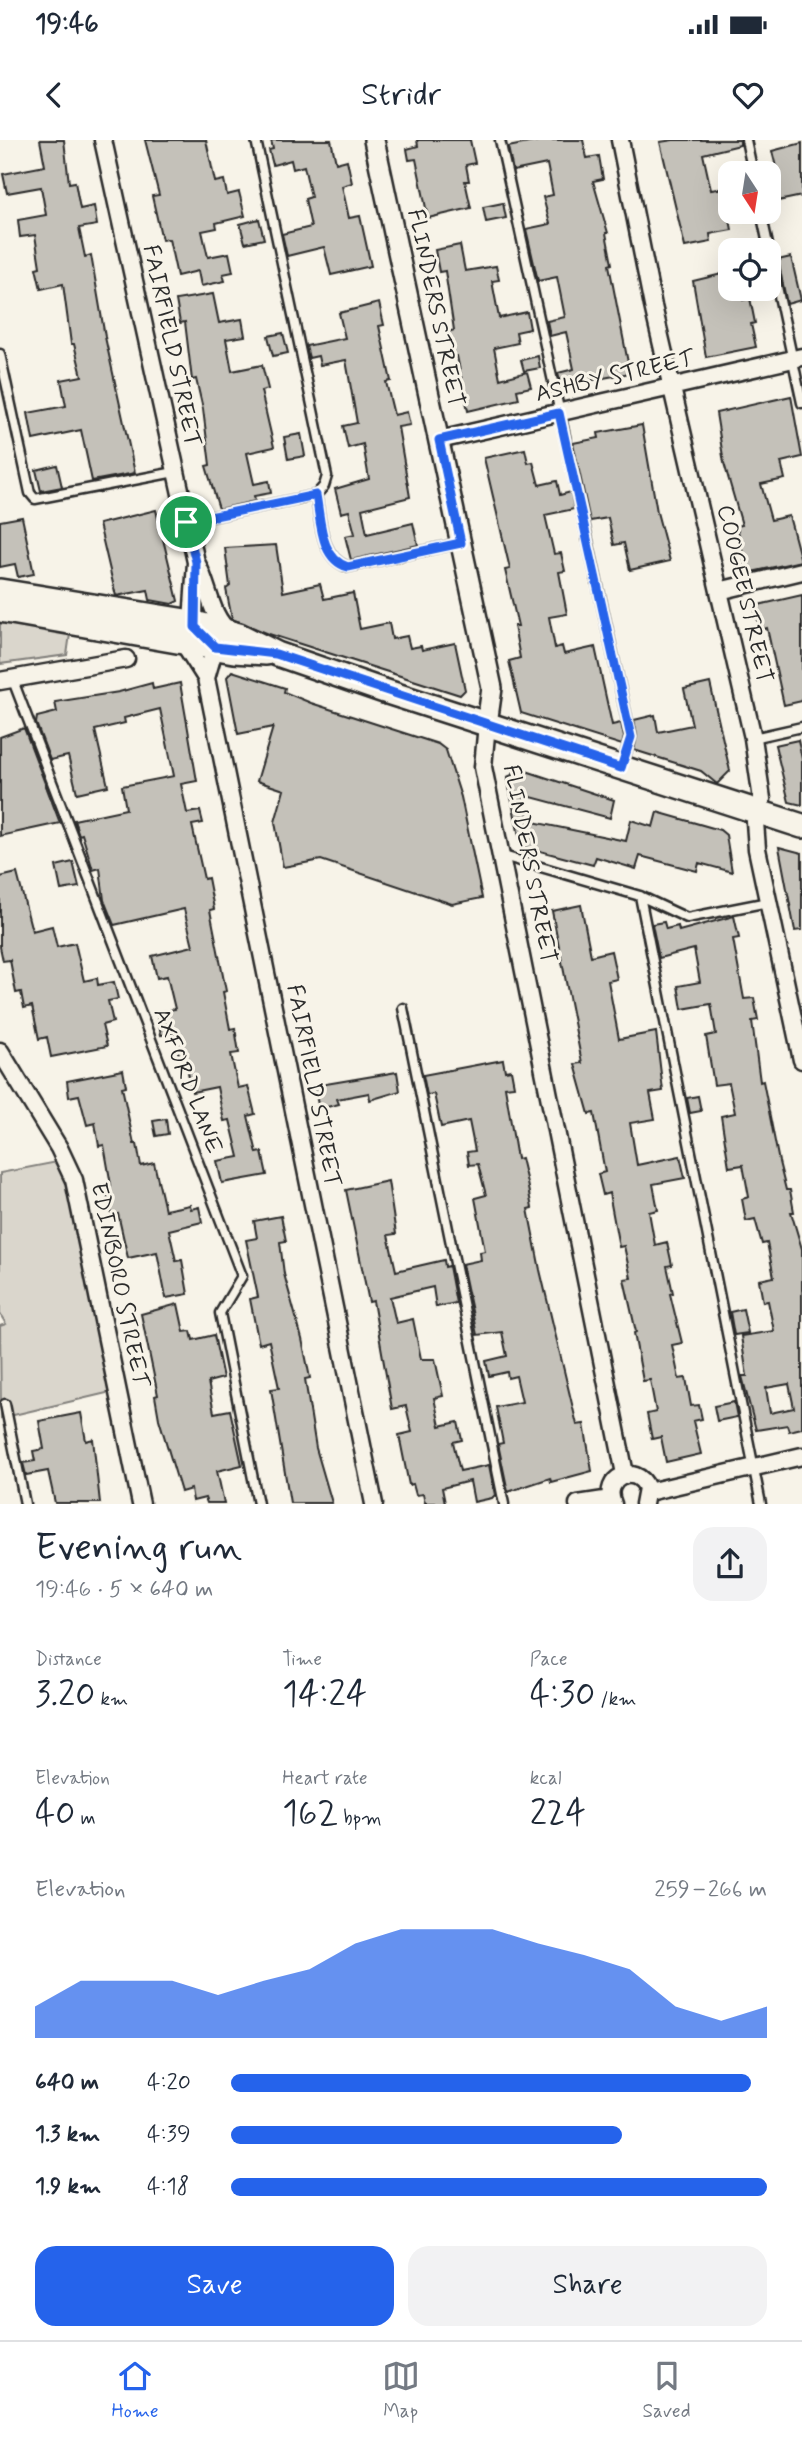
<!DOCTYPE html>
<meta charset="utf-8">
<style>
body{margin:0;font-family:Mynerve,sans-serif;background:#f2f2f3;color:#1f2937;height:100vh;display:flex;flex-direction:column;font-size:26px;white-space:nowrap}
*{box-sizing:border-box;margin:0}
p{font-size:23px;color:#747a83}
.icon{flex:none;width:38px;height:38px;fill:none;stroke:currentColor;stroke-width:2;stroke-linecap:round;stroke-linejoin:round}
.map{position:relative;height:1364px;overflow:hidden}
.drawer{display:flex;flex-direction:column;background:#fff;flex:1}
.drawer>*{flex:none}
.needle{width:46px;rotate:168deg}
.buttons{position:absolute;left:718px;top:21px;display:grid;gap:14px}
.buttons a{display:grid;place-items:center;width:63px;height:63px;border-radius:14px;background:#fff;box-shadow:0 7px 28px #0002;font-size:35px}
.pin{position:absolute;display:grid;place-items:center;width:60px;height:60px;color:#fff;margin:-30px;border:4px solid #fff;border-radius:50%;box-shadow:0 2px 7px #0007}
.round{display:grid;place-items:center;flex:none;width:74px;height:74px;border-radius:21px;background:#f2f2f3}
.head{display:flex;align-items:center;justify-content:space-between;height:119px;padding:0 35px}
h1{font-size:38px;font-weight:600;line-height:52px}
.stats{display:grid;grid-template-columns:repeat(3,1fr);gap:10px;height:119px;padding:7px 35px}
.stats div{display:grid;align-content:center}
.stats b{font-size:35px;font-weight:600}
.stats small{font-size:19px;font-weight:400}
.stats p{font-size:19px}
.chart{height:196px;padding:14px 35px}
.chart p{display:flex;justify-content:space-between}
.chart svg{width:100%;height:126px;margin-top:7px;fill:#2563eb;opacity:.7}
.action{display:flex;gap:14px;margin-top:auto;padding:14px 35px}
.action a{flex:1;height:80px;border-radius:21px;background:#2563eb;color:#fff;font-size:28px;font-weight:600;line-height:80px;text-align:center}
.action a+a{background:#f2f2f3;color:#1f2937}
ul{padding:0 35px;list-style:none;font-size:23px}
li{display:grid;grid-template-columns:112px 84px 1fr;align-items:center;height:52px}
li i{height:18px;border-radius:9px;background:#2563eb}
.status{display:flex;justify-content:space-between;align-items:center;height:49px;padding:0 35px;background:#fff;direction:ltr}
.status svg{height:19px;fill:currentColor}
header{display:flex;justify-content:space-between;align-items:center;height:91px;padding:0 35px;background:#fff;font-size:32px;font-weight:600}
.tab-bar{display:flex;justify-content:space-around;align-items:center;height:98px;border-top:2px solid #e0e1e3;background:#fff;font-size:19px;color:#747a83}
.tab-bar a{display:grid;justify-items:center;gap:4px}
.tab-bar .current{color:#2563eb}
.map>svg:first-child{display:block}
.green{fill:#dad6cc;stroke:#82807c;stroke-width:2}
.building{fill:#c4c1b9;stroke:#2b2b2b;stroke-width:2;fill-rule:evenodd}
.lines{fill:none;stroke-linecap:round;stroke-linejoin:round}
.service-casing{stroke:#2b2b2b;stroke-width:13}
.minor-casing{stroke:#2b2b2b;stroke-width:21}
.tertiary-casing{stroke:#2b2b2b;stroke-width:24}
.primary-casing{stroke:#2b2b2b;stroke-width:28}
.service{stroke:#f7f3e8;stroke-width:8}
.minor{stroke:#f7f3e8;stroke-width:16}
.tertiary{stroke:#f7f3e8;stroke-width:19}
.primary{stroke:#f7f3e8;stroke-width:23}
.route-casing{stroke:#fff;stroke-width:14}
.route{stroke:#2563eb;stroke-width:9}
.labels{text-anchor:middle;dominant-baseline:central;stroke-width:6;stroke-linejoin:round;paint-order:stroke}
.street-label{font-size:23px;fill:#2b2b2b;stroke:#f7f3e8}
</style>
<div class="status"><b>19:46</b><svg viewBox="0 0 49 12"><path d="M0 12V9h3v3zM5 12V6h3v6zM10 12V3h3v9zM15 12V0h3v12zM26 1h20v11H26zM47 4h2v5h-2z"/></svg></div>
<header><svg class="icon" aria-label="back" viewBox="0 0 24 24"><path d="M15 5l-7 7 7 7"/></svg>Stridr<svg class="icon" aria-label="heart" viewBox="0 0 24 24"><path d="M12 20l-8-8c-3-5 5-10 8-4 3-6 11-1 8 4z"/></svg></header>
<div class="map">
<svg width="802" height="1364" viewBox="0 0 802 1364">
<rect width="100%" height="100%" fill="#f7f3e8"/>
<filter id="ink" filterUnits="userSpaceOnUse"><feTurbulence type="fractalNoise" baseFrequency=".0143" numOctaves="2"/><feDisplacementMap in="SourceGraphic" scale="14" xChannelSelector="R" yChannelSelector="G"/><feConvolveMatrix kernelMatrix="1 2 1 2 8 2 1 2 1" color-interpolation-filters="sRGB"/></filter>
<g filter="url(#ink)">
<path class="green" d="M0 482 70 494 67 515 0 524Z
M57 1022 65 1035 111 1252 1 1278 0 1186 6 1184 0 1174V1033Z"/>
<path class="building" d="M40 0H64L69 43 75 42 80 69 94 66 97 85 79 88 85 117 91 115 105 197 135 333 92 341 81 290 33 300 28 273 66 266 61 240 82 236 74 204H71L63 144 41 149 36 128 40 127 35 95 20 97 18 80 46 75 41 47 7 53 3 34 45 26Z
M145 0H206L215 42 224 40 227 55 239 52 245 76 216 83 217 88 202 91 208 117 229 113 233 132 223 134 225 141 201 146 198 131 177 136 169 99 162 100 152 56 159 55Z
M271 0H331L336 23 347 20 352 43 342 46 349 78 360 76 371 126 331 135 324 107 287 116 282 94 311 87 305 59 311 57 304 26 293 29 291 20 273 25 269 10 273 9Z
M417 0H470L475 23 466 25 469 41H465L471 68 428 78 416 19 409 20 407 9 418 6Z
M543 0H583L587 18 599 16 603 39 593 41 608 93H606L612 124 609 125 630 233 561 246 558 233 574 229 566 192 550 196 547 181 565 177 557 137 538 141 526 89 550 84 543 57 553 55 547 24 513 31 508 7Z
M673 0H740V5L703 14 711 50 724 48 732 90 710 94 711 102 685 107 660 2Z
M802 3V56L778 61 772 37 778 35 772 11Z
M503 63 506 78 486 82 483 67Z
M259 79 264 99 245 103 240 84Z
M460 105 465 131 496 126 499 140 492 141 499 178 527 172 530 189 516 192 518 203 494 208 500 239 527 232 531 247 517 250 519 259 468 271 457 216H453L448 192 454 190 445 131 439 132 435 110Z
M791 117 801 160 787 164 778 120Z
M730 132V149H740L743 160 750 158 755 183 751 184 756 207 706 217 693 141Z
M213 154 219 183 242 179 245 196 226 199 232 231 262 225 268 249 261 251 274 307 247 313 254 344 269 341 271 353 254 356 255 361 219 369 206 326 210 325 203 269 196 239 192 240 185 182 180 183 176 160Z
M379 163 384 185 379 186 391 241 386 242 394 275 407 272 410 285 398 287 410 357 362 369 367 394 413 383 418 405 351 420 345 396 355 394 349 371 341 373 335 349 369 339 363 304 348 308 343 286 357 283 346 220 320 225 318 216 309 218 306 206 345 198 339 173Z
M283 193 288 213 273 216 268 196Z
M538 216 540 228 524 231 521 220Z
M791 256 802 317 781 322 785 339 761 344 771 380 789 376 801 421 747 433 737 386 742 385 724 323 716 273Z
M642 285 657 372 670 421 630 430 624 403 614 405 608 378 590 381 573 303 599 298 598 293Z
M301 294 305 316 288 319 284 297Z
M525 309 528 323 533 322 539 345 557 341 560 355 571 352 574 369 545 375 554 414 561 413 565 431 559 432 567 474 549 477 555 508 562 506 564 514 595 507 612 585 621 583 624 597 622 605 521 573 509 521 520 518 514 486H518L505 430 510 429 484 318Z
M57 325 62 347 41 351 36 330Z
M156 370 178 461 172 464 150 460 148 450 116 456 99 384Z
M22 377 34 434 18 437 15 424 0 427V381Z
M276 405 283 452 320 444 324 459 353 453 360 489 389 483 392 499 407 496 410 508 421 506 422 510 455 503 465 550 460 555 269 494 232 479 226 449 230 446 225 408Z
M802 455V561L784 565 767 488 760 490 754 466Z
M232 531 285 548 284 552 311 563 438 604 446 610 461 657 482 758 452 764 321 720 283 727 275 682 284 650 257 641 273 587 238 594 227 537Z
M152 543 153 549 180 543 197 641 181 644 187 673 200 671 203 683 192 685 204 739 208 738 214 769 210 770 226 851 223 852 230 889 235 888 239 913 231 914 238 948 248 946 255 974 248 976 257 1013 262 1012 267 1035 222 1043 217 1021 239 1017 230 980 224 981 217 947 192 952 186 922 180 923 175 893 161 895 157 872 175 869 167 836 157 838 152 816 193 806 184 769 114 785 104 760 100 728 93 730 82 694 79 695 74 680 126 669 122 646 174 636 160 569 124 578 125 583 95 590 108 646 77 653 68 616 50 620 36 583 37 577 57 572 55 562 119 552Z
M710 543 730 631 717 644 701 631 634 610 637 596 634 580 655 575 658 592 692 585 684 549Z
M24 588 60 683 0 696V597Z
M798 600 802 619V665L789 662 775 605Z
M514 627 614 660 610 678 524 655 528 681 626 701 631 680 653 687 657 672 720 690 726 695 732 732 699 723 697 731 640 716 636 729 596 717 593 725 521 706 507 637 512 635Z
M779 707 802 713V790L795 791Z
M73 722 79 747 61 750 56 726Z
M17 733 32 791 52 786 57 807 75 803 84 841 97 838 98 845 114 842 118 859 108 861 113 882 102 885 107 906 51 917 47 897 39 899 32 866 24 868 21 852 16 853 10 820 3 821 0 807V737Z
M581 765 591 816 611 811 617 839 608 841 619 899 656 892 663 951 650 953 655 979 630 983 637 1025 680 1016 685 1038 653 1044 658 1070 649 1072 655 1105 667 1102 672 1125 667 1126 673 1153 670 1154 682 1203 672 1205 679 1239 686 1238 691 1266 699 1265 702 1279 693 1281 701 1314 666 1322 661 1297 652 1299 647 1274 656 1272 650 1240 643 1241 634 1193 636 1192 624 1139 631 1138 624 1106 619 1107 609 1053 603 1055 598 1034 605 1032 594 973 589 974 575 924 582 923 552 771Z
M734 776 739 798 733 799 744 859 754 858 758 880 752 881 760 942 763 941 779 1022 786 1050H790L794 1072H791L802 1109V1288L789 1291 787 1285 756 1290 742 1236H747L741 1196 774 1191 768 1161 763 1162 759 1140 774 1137 767 1103 762 1104 755 1079 746 1081 742 1059 749 1057 743 1025 729 1027 721 976 735 973 729 943 714 945 706 896 716 894 711 864 682 869 678 846 700 842 694 809 659 818 652 784 664 782 666 789 678 786 679 791ZM789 1244 794 1268 770 1273 766 1248Z
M503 920 505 931 511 930 514 946 505 947 517 1019 521 1018 527 1043 532 1068 528 1069 540 1130 577 1285 584 1284 592 1331 551 1342 550 1338 508 1352 498 1304 503 1303 496 1267 522 1262 516 1236 508 1238 507 1232 489 1236 486 1221 507 1216 502 1192 477 1195 462 1124 481 1120 480 1112 485 1111 475 1058 486 1055 478 1024 469 1025 467 1012 475 1011 469 981 441 987 434 954 427 955 423 935Z
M123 930 126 946 122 947 134 1004H137L141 1026 154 1023 165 1070 190 1065 191 1069 199 1067 202 1082 169 1090 176 1121 182 1120 188 1154 166 1158 157 1112 128 1118 118 1074 112 1075 105 1047 111 1045 104 1005 99 1006 95 983 87 985 79 955 69 957 67 941Z
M397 932 400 951 370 960 369 953 337 959 339 964 319 969 314 946Z
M698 956 701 971 690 973 687 958Z
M166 979 168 994 156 996 153 981Z
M388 1041 396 1094 388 1095 396 1131 444 1120 445 1127 449 1126 456 1163 436 1167 433 1147 390 1157 396 1183 413 1179 421 1219H435L443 1256 434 1258 440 1286 458 1282 462 1300 453 1302 460 1331 489 1325 495 1355 492 1358 474 1362 470 1341 442 1348 445 1363H425L423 1354 416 1355 413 1344 409 1345 399 1295 412 1292 406 1266 392 1269 373 1161 369 1162 346 1050Z
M281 1076 286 1101 280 1102 284 1134 302 1199 310 1238 305 1239 316 1308 332 1363H290L271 1249 279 1248 269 1201 259 1204 250 1159 258 1157 246 1100 257 1098 254 1081Z
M178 1164 184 1192 191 1191 193 1200 214 1195 223 1238 208 1242 214 1273 230 1270 242 1325 217 1331 224 1363H207L205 1358 193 1361 191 1349 181 1352 159 1279 155 1256 158 1255 141 1174Z
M743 1169 748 1193 734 1195 730 1172Z
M734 1262 737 1277 717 1281 714 1266Z
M81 1273 86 1301 93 1299 100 1363H55L48 1331 26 1335 23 1323 35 1321 33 1311 44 1309 39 1281Z"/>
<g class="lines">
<g class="service-casing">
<path id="service" d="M500 0 631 597 622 625
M746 0 753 33
M761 72 802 263
M0 214 30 353 35 359 175 332
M316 355C321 381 320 418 348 427L460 403
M187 382 316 355 324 346 327 336 256 0
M12 538 242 1136 220 1173 258 1364
M753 598 802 587
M500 715 640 756 687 778 768 762
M640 756 761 1364
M403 868 504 1364
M5 1264 25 1364"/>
</g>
<g class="minor-casing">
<path id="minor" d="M103 0 196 422C209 444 209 476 230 492
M620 0 653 166 753 598 762 659 755 682 757 709 802 920
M439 300 802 217
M196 422 192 482 203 498 215 507 206 538
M719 451 802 431
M183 502 206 538 374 1364
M0 541 126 519
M487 584 483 627 625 1334
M0 911 59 1008 74 1040 141 1364
M648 1352 802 1316
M578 1364 611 1359
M613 1364C601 1338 636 1322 647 1348L644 1364"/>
</g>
<g class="tertiary-casing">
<path id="tertiary" d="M374 0 492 548 487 584"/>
</g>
<g class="primary-casing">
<path id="primary" d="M0 451 192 482 239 495 277 514 384 551 802 686
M0 470 234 511 266 513"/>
</g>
<use href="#service" class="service"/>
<use href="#minor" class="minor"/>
<use href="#tertiary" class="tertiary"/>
<use href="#primary" class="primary"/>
</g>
</g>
<g class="lines" filter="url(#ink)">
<g class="route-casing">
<path id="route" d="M559 273 631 597 621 628 276 514 215 507 195 487 196 422 186 382 316 355C321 381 320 419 348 427L461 403 439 300Z"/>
</g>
<use href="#route" class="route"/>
</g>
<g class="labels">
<g class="street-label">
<text transform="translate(435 168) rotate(78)">FLINDERS STREET</text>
<text transform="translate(171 206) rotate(78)">FAIRFIELD STREET</text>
<text transform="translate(615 237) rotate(-13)">ASHBY STREET</text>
<text transform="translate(744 454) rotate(77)">COOGEE STREET</text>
<text transform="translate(529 724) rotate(79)">FLINDERS STREET</text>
<text transform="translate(187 941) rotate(69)">AXFORD LANE</text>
<text transform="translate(313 946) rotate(79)">FAIRFIELD STREET</text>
<text transform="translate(119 1145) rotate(78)">EDINBORO STREET</text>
</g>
</g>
</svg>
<div class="buttons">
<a><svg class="needle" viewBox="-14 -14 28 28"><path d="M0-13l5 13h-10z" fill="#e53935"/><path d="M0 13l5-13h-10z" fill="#747a83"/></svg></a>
<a><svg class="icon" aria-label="locate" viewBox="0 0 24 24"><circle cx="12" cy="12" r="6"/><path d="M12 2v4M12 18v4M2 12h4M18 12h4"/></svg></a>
</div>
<div class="pin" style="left:186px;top:382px;background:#1e9e55"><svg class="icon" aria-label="arrive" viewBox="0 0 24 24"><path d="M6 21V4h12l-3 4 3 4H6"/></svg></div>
</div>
<section class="drawer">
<div class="head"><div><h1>Evening run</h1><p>19:46 · 5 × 640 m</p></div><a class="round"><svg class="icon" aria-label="share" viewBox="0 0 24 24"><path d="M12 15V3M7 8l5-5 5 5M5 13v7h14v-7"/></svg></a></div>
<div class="stats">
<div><p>Distance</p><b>3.20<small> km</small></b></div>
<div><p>Time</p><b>14:24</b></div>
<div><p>Pace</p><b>4:30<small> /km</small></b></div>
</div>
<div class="stats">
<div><p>Elevation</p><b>40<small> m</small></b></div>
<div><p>Heart rate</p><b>162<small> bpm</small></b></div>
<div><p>kcal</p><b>224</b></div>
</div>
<div class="chart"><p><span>Elevation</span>259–266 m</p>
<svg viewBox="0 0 160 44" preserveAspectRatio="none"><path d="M0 44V33L10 24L20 24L30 24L40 29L50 24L60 20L70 11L80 6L90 6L100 6L110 11L120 15L130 20L140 33L150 38L160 33V44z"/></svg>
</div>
<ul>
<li><b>640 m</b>4:20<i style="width:97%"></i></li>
<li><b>1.3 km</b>4:39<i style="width:73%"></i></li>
<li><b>1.9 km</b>4:18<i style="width:100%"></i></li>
</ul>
<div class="action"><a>Save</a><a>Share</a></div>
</section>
<nav class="tab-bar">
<a class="current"><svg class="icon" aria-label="home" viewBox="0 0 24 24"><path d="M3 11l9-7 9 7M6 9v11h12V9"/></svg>Home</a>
<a><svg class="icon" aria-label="map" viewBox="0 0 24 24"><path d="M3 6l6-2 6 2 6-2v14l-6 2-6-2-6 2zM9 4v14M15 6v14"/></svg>Map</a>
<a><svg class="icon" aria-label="saved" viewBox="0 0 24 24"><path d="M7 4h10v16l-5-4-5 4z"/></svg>Saved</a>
</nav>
